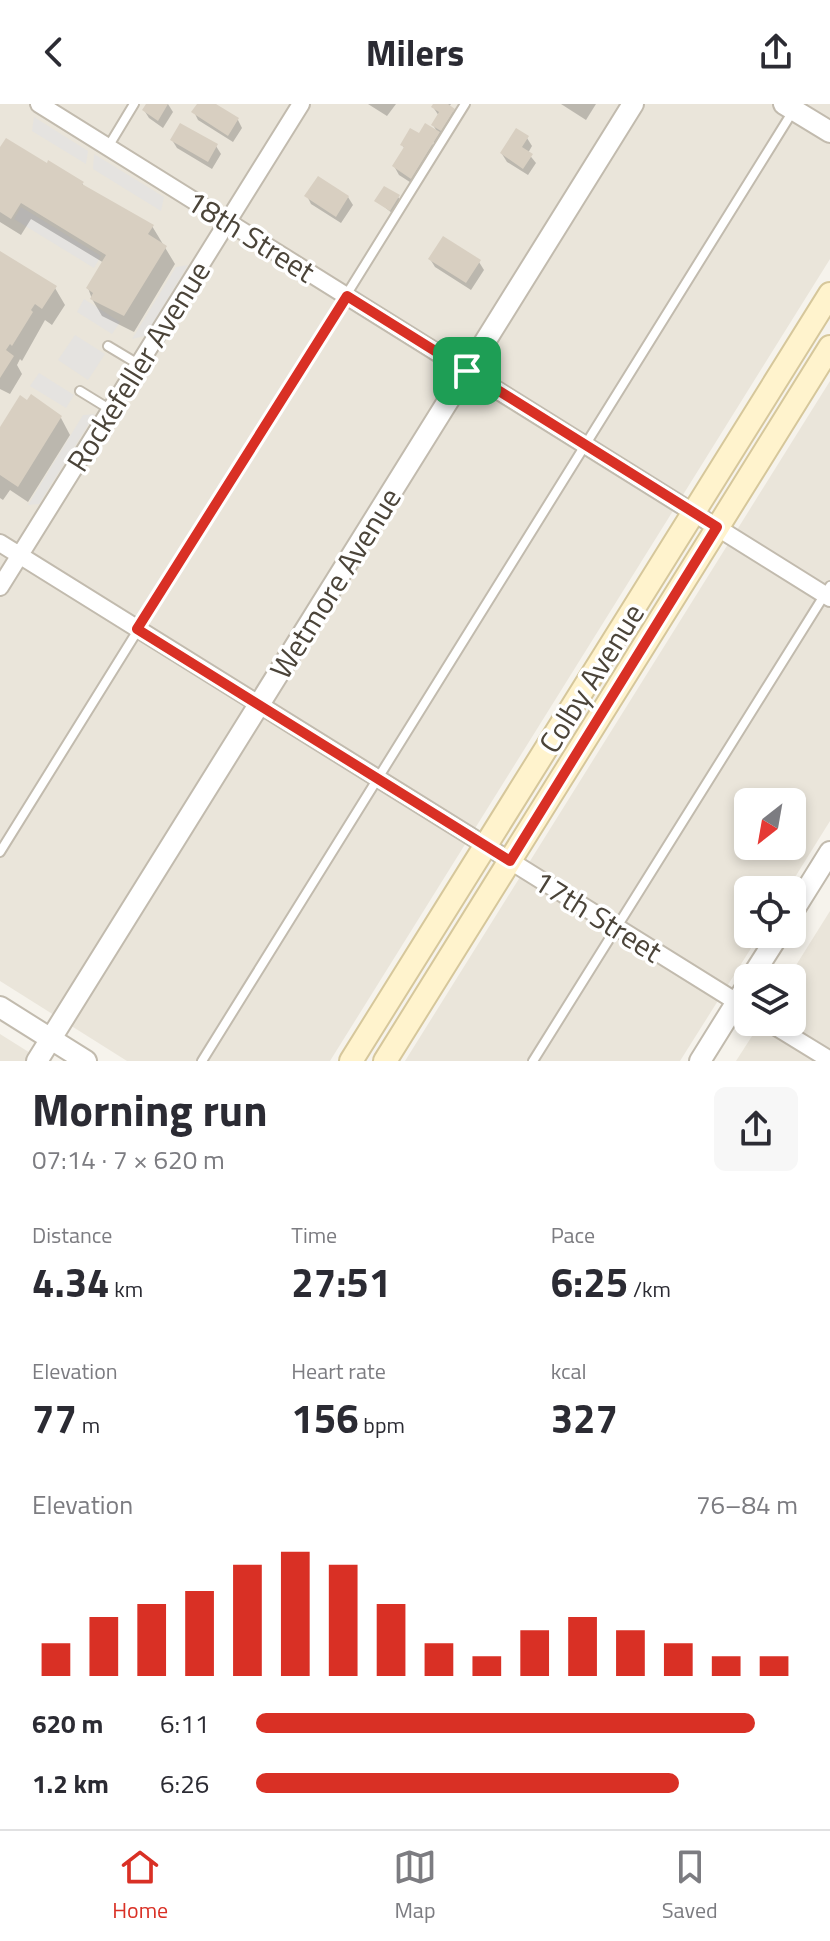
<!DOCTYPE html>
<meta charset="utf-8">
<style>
body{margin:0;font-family:"Titillium Web",sans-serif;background:#f7f7f7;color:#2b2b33;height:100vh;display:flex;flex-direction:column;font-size:30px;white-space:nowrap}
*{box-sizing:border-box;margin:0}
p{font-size:26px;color:#7c7c81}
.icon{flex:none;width:44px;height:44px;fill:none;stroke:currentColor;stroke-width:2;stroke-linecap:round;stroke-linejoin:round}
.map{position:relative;height:957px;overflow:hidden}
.details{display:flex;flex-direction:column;background:#fff;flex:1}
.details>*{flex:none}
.needle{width:52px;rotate:211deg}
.tools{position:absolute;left:734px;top:684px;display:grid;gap:16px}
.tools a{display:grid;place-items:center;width:72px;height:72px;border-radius:12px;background:#fff;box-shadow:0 4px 12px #0003;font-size:40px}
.pin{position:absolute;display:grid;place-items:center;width:68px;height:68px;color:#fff;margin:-34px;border-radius:16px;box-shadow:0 4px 12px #0006}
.round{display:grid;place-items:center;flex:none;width:84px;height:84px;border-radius:12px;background:#f7f7f7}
.summary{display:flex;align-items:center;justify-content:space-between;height:136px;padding:0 32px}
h1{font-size:44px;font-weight:700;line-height:60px}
.stats{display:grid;grid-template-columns:repeat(3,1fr);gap:12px;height:136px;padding:8px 32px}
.stats div{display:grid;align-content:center}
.stats b{font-size:40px;font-weight:700}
.stats small{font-size:22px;font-weight:400}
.stats p{font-size:22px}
.chart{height:224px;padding:16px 32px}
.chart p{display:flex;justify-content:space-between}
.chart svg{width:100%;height:144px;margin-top:8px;stroke:#d93025;stroke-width:6}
ul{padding:0 32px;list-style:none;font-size:26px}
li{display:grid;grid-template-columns:128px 96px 1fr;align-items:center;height:60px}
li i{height:20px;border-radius:10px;background:#d93025}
header{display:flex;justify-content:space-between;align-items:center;height:104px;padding:0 32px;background:#fff;font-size:36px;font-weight:700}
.tab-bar{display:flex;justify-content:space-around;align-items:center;height:112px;border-top:2px solid #e1e1e2;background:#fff;font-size:22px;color:#7c7c81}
.tab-bar a{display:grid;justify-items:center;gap:4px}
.tab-bar .on{color:#d93025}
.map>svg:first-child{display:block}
.residential{fill:#eae5da;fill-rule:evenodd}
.parking{fill:#e5e3e0}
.shadow{fill:#0003}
.building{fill:#d8cfc1}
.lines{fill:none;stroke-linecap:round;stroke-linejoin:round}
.service-casing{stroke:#c2bbae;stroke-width:12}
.minor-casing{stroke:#c2bbae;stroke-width:20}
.tertiary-casing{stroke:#c2bbae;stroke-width:24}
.secondary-casing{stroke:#d6c79b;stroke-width:26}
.service{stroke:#fff;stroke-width:8}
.minor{stroke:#fff;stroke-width:16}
.tertiary{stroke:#fff;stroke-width:20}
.secondary{stroke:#fff3cd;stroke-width:22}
.route-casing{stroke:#fff;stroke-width:16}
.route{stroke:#d93025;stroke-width:10}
.labels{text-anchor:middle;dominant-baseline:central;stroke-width:7;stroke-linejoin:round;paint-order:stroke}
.street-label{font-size:30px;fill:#4b4439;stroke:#fff}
</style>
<header><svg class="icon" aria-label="back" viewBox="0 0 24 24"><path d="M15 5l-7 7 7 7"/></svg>Milers<svg class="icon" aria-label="share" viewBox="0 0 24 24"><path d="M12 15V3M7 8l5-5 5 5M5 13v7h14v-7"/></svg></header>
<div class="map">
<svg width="830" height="957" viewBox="0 0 830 957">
<rect width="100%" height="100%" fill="#f6f3ec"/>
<path class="residential" d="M0 0H830V155L330 957H127L0 877Z
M830 277V717L787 786H748V830H760L680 957H405ZM748 698H792V742H748Z
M830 807V957H736L761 918H792V874H788Z
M0 930 43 957H0Z"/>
<path class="parking" d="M34 13 88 47 86 60 32 27Z
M94 50 164 93 161 107 93 65Z
M21 103 101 152 94 164 14 115Z
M188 161 145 232 132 235 176 163Z
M84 195 120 218 112 230 77 208Z
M75 231 105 250 88 276 58 256Z
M39 269 74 291 66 304 30 282Z
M95 310 39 400 28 401 83 311Z"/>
<path class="shadow" d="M148 0H168L173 8 163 24 149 14 144 6Z
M199 0H213L238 16 242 24 233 38 198 16 194 8Z
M368 0H396L387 12Z
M435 0H451L449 3 458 14 436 40 430 36 437 48 416 82 399 71 394 62 405 45 402 41 426 36 438 29 433 21 439 12 433 3Z
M561 0H596L586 16Z
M527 34 532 42 528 49 536 59 528 71 507 58 502 50Z
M172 36 216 42 221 50 212 65 177 44Z
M0 47 82 79 85 84 152 122 175 160 134 228 102 212 92 195 88 184 104 159 31 115 21 131 0 118Z
M307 92 348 93 353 101 341 119 311 100Z
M398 93 400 96 392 109 377 97Z
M0 149 55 184 65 201 52 221 45 216 22 257 20 255 17 261 22 270 10 290 0 285Z
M430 155 479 158 484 166 471 186 435 163Z
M61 314 70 331 28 398 10 386 3 396 0 394V327Z"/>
<path class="building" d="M146 0H168L158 17 142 6Z
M197 0H216L239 14 228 32 191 8Z
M433 0H448L455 5 441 27 431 21 439 8 431 3Z
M180 19 218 40 208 58 170 36Z
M425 19 440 28 411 75 392 62 404 43 400 41 410 24 419 29Z
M516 24 529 32 522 43 533 50 523 65 500 49Z
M6 34 47 59 48 56 84 78 82 80 154 121 148 130 167 142 124 212 90 195 93 189 86 184 106 151 21 99 11 115 0 108V43Z
M318 72 349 92 336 113 304 92Z
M384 82 400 91 390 107 374 97Z
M443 132 481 156 466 179 428 155Z
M0 147 57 182 42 205 35 200 31 206 33 208 12 242 10 240 6 246 14 252 0 274Z
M31 290 62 312 18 383 0 371V323L20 291 27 296Z"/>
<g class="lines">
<g class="service-casing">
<path id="service" d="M108 43 134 0
M108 242 138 260
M80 287 111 306
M0 748 465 0
M202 957 793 7
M533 957 830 482"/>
</g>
<g class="minor-casing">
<path id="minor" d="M39 0 830 494
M0 439 748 905
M0 483 301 0
M768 918 830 956"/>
</g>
<g class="tertiary-casing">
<path id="tertiary" d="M784 0 830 28
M792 809 830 748
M751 874 779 830
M0 903 86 957
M37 957 633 0
M700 957 748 880"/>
</g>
<g class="secondary-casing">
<path id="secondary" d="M351 957 830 190
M385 957 830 243"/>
</g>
<use href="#service" class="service"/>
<use href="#minor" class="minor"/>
<use href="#tertiary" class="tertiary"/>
<use href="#secondary" class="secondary"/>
</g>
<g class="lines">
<g class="route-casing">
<path id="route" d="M347 192 717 423 510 757 137 525Z"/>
</g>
<use href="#route" class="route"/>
</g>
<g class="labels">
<g class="street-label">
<text transform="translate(251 132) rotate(32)">18th Street</text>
<text transform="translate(138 262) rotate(-58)">Rockefeller Avenue</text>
<text transform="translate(335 479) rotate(-58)">Wetmore Avenue</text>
<text transform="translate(591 574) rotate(-58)">Colby Avenue</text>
<text transform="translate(598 812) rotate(32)">17th Street</text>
</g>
</g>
</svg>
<div class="tools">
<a><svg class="needle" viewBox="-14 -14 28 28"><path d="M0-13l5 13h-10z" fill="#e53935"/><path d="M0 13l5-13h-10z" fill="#7c7c81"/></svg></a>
<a><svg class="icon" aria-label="locate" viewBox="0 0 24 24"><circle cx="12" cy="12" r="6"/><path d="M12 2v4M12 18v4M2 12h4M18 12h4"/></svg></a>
<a><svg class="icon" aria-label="layers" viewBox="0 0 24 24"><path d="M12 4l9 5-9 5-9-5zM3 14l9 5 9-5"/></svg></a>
</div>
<div class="pin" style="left:467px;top:267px;background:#1e9e55"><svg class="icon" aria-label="arrive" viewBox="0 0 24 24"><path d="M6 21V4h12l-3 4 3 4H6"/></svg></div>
</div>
<section class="details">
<div class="summary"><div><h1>Morning run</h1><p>07:14 · 7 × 620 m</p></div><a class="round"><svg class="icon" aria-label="share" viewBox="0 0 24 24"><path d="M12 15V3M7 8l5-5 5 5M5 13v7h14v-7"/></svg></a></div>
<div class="stats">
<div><p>Distance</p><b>4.34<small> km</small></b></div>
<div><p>Time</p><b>27:51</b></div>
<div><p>Pace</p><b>6:25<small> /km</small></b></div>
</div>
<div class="stats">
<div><p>Elevation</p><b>77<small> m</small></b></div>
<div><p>Heart rate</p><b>156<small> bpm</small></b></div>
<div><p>kcal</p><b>327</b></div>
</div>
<div class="chart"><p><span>Elevation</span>76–84 m</p>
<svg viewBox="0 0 160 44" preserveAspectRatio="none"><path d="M5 44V34M15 44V26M25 44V22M35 44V18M45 44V10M55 44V6M65 44V10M75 44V22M85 44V34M95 44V38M105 44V30M115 44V26M125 44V30M135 44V34M145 44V38M155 44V38"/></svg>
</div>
<ul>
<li><b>620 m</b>6:11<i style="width:92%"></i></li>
<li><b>1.2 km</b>6:26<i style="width:78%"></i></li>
</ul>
</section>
<nav class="tab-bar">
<a class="on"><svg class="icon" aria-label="home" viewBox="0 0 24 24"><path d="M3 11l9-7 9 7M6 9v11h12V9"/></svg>Home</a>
<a><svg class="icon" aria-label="map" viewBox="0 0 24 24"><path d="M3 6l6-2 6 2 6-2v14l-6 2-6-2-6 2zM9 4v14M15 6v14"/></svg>Map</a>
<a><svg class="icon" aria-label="saved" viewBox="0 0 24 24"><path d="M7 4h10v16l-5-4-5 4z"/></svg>Saved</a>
</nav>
